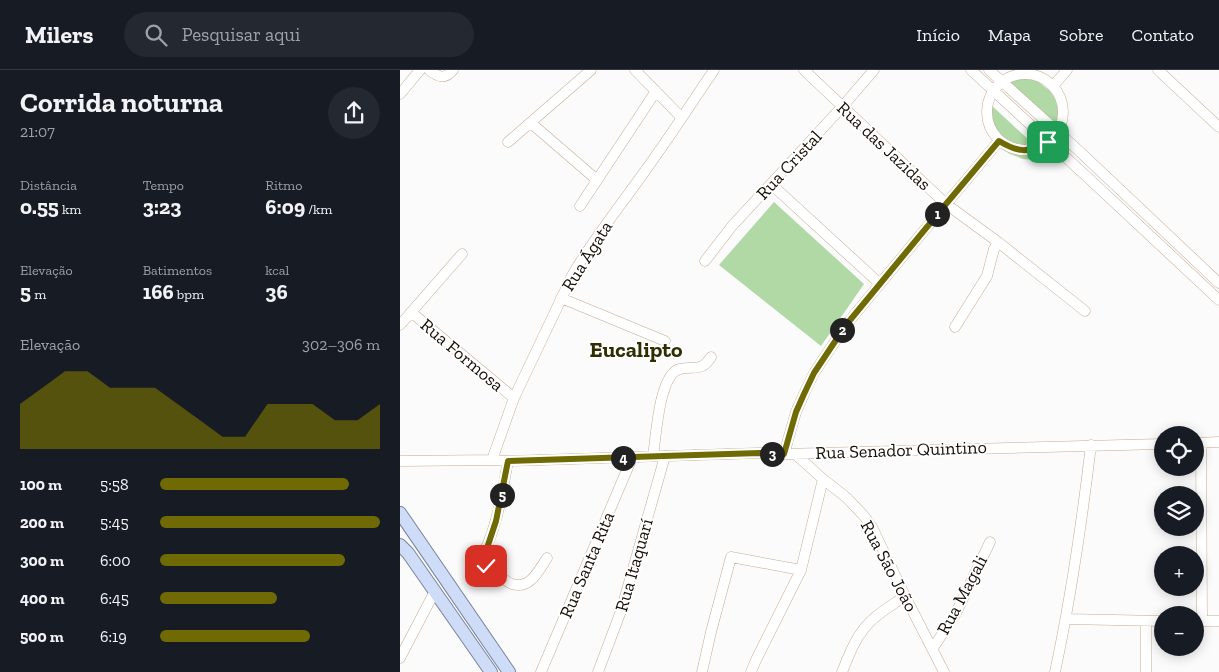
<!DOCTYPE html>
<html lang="pt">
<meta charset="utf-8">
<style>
body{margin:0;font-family:"Zilla Slab",serif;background:#242831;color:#f1f3f6;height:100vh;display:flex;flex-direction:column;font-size:19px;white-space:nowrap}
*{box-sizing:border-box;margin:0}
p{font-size:16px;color:#9ea1a6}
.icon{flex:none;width:28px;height:28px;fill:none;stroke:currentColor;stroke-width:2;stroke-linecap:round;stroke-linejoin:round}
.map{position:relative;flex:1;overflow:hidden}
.side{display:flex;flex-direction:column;background:#171b24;width:400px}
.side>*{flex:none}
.tools{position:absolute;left:754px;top:356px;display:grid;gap:10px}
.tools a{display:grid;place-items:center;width:50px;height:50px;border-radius:50%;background:#171b24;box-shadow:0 2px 12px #0003;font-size:25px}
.pin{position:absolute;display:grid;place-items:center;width:42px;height:42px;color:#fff;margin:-21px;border-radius:10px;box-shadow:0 2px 8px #0006}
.km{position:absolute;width:25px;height:25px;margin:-12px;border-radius:50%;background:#222;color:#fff;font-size:14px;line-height:25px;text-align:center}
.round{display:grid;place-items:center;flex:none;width:52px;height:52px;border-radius:26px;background:#242831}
.headline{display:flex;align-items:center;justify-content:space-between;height:85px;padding:0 20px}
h1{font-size:28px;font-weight:800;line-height:38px}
.stats{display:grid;grid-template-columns:repeat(3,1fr);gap:8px;height:85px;padding:5px 20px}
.stats div{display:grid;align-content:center}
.stats b{font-size:21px;font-weight:800}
.stats small{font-size:14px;font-weight:400}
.stats p{font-size:14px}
.chart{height:140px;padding:10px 20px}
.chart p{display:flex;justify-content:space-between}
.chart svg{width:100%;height:90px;margin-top:5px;fill:#6f6a03;opacity:.7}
ul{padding:0 20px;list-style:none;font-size:16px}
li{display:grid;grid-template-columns:80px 60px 1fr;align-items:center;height:38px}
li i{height:12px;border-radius:6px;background:#6f6a03}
header{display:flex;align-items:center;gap:30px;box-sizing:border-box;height:70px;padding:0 25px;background:#171b24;border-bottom:1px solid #363941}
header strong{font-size:24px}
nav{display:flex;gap:28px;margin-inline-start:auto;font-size:18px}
.search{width:350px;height:45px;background:#242831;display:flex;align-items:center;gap:12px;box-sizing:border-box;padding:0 18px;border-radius:28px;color:#9ea1a6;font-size:19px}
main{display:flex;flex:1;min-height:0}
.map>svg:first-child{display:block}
.green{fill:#b0d9a5}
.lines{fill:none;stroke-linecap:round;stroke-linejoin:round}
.minor-casing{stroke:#c5ac92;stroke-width:11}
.major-casing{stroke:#7885a0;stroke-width:14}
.minor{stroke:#fff;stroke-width:10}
.major{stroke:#cedcf8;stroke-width:12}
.route-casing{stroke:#fff;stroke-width:10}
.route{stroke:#6f6a03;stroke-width:6}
.labels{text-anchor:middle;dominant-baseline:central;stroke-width:4;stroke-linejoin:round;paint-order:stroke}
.street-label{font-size:18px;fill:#160e05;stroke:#fff}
.district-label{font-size:22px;font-weight:bold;fill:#2f2d02;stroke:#fff}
</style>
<header>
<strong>Milers</strong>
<div class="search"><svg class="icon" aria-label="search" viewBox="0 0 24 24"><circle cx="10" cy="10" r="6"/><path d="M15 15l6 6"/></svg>Pesquisar aqui</div>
<nav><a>Início</a><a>Mapa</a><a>Sobre</a><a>Contato</a></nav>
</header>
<main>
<section class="side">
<div class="headline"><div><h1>Corrida noturna</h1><p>21:07</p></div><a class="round"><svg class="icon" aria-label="share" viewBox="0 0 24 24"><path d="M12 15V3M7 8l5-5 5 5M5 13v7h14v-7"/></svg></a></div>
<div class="stats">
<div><p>Distância</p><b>0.55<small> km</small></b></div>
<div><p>Tempo</p><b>3:23</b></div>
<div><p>Ritmo</p><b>6:09<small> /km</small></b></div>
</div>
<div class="stats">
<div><p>Elevação</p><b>5<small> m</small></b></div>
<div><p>Batimentos</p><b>166<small> bpm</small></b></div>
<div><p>kcal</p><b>36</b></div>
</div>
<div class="chart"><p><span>Elevação</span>302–306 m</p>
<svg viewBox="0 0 160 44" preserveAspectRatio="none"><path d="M0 44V22L10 14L20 6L30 6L40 14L50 14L60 14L70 22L80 30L90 38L100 38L110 22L120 22L130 22L140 30L150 30L160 22V44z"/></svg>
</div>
<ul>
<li><b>100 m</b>5:58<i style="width:86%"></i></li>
<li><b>200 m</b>5:45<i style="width:100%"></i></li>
<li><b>300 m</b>6:00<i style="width:84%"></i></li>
<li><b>400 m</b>6:45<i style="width:53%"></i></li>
<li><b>500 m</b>6:19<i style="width:68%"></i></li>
</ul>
</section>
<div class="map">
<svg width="819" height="602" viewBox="0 0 819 602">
<rect width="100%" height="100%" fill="#fbfbfb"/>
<path class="green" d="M623 8 636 10 650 21 659 35 664 48 665 63 608 11Z
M590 34 645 85 637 90 623 89 610 84 598 77 591 58 589 48Z
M374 132 464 214 421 276 319 195Z"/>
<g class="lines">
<g class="minor-casing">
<path id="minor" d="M29 0C38 7 45 10 53 0
M235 0 282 48
M404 0 546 134 598 172 685 241
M571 0C654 76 737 153 819 230
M589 0 678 80 819 213
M758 0 819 57
M587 42a38 38 0 1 1 76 0a38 38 0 1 1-76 0Z
M653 16 667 0
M0 24 20 0
M131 53 197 110
M108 72 191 0
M371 114 479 213
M180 136 256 21
M305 191 332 156 442 37 474 0
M161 228 265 271
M11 242 114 328
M0 255 62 184
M555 257 587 206 594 179 598 172
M796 373 819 372
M801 373 802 551
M384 384 396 342 404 324 414 303 446 255 546 134 599 71
M395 384 423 409 447 428 464 446 472 457 505 526 544 602
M253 386C256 368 259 303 280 299 294 295 301 303 311 287
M92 390 114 328 173 204C194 168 221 135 245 101 269 68 291 34 314 0
M0 391 92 390 108 391 265 386 359 383 384 384 762 374
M108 391C103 418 99 445 89 471 86 478 82 486 84 493 89 499 96 504 102 508 105 510 109 513 112 514 130 520 139 500 147 488
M666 549 762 551
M746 551V602
M795 551H819
M533 578 556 543 590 472
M0 588 35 521
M141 602 232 388
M198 602 221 541 265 386
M302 602 311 562 331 487 401 500
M351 602 356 590 401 500 423 409
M442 602C448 588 453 572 463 560 473 546 491 536 505 526
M655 602C671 527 682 451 691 375"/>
</g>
<g class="major-casing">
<path id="major" d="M0 443 109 602
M0 475 8 483 91 602"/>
</g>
<use href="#minor" class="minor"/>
<use href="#major" class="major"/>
</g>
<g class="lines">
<g class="route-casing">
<path id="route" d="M86 496 83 490 96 451 108 391 264 386 360 383 384 384 396 342 404 324 414 303 446 255 546 134 599 71C619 83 628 83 648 72"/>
</g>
<use href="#route" class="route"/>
</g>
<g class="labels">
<g class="street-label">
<text transform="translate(484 76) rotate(43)">Rua das Jazidas</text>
<text transform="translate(389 95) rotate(-47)">Rua Cristal</text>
<text transform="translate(187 186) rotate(-58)">Rua Ágata</text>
<text transform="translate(62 285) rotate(40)">Rua Formosa</text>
<text transform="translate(501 380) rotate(-2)">Rua Senador Quintino</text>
<text transform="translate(187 495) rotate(-67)">Rua Santa Rita</text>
<text transform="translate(234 495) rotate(-74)">Rua Itaquarí</text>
<text transform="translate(489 496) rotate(62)">Rua São João</text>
<text transform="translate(562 525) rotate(-62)">Rua Magali</text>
</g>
<g class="district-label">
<text x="236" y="279">Eucalipto</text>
</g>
</g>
</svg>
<div class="tools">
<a><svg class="icon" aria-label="locate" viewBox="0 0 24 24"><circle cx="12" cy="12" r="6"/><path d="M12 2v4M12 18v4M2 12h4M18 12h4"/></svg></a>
<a><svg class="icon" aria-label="layers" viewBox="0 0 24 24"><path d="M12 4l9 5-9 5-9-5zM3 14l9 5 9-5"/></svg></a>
<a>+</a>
<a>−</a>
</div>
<div class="pin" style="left:648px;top:72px;background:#1e9e55"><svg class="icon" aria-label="arrive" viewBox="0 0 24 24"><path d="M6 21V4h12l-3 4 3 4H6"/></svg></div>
<div class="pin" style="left:86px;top:496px;background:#d93025"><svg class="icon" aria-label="check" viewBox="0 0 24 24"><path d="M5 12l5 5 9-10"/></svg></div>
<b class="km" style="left:537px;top:144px">1</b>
<b class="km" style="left:442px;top:260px">2</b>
<b class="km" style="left:372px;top:384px">3</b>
<b class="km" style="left:223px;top:388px">4</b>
<b class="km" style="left:102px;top:425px">5</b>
</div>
</main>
